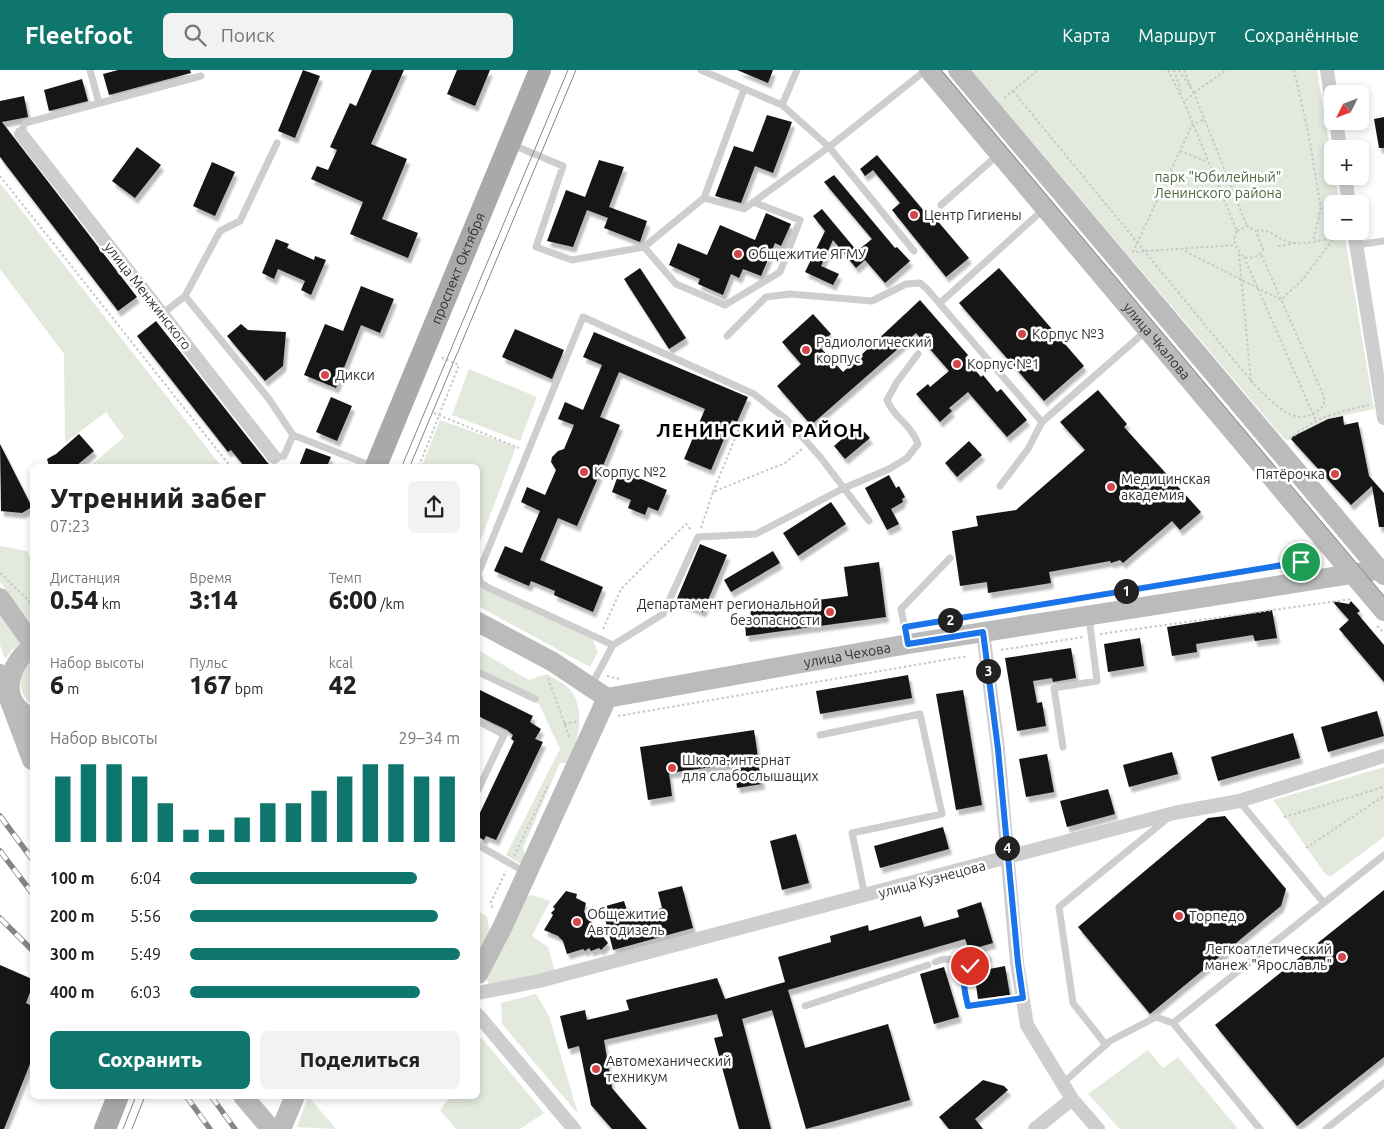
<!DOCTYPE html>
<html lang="ru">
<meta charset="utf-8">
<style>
body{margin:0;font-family:Ubuntu,sans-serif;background:#f2f2f2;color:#222;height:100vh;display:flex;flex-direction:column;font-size:19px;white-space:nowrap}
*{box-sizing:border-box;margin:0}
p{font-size:16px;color:#767676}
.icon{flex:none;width:28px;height:28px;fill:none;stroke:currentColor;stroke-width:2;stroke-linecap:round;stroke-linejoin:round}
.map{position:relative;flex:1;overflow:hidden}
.panel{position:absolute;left:30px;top:394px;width:450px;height:635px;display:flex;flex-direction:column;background:#fff;border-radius:8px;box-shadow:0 2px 8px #0003}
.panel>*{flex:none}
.needle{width:32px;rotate:228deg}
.buttons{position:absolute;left:1324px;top:15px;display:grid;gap:10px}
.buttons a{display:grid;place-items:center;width:45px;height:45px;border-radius:8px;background:#fff;box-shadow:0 2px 8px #0003;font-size:25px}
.pin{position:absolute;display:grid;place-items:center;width:42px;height:42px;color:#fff;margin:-21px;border:2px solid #fff;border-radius:50%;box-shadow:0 1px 5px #0007}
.km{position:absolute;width:25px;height:25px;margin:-12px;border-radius:50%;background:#222;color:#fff;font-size:14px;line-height:25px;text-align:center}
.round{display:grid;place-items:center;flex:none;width:52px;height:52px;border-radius:8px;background:#f2f2f2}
.headline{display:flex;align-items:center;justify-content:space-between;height:85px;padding:0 20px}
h1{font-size:28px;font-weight:800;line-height:38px}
.stats{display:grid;grid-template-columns:repeat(3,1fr);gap:8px;height:85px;padding:5px 20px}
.stats div{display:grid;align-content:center}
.stats b{font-size:25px;font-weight:800}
.stats small{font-size:14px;font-weight:400}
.stats p{font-size:14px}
.chart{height:140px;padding:10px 20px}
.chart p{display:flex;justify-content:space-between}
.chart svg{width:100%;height:90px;margin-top:5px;stroke:#0f766e;stroke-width:6}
.button{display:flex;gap:10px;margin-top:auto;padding:10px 20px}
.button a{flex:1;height:58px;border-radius:8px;background:#0f766e;color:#fff;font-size:20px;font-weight:800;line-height:58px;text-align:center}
.button a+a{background:#f2f2f2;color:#222}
ul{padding:0 20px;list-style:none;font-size:16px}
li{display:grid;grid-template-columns:80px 60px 1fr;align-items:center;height:38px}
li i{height:12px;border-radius:6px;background:#0f766e}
header{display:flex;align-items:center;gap:30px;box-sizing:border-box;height:70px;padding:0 25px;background:#0f766e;color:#fff}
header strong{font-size:24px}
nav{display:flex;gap:28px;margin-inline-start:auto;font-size:18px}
.search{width:350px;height:45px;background:#f2f2f2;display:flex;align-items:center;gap:12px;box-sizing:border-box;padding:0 18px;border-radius:8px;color:#767676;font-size:19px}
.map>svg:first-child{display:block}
.green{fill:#e3e9dd}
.building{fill:#181818;filter:url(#shadow)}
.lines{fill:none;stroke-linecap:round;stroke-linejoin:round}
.path{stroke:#c8c8c8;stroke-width:2;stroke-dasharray:2.5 2.5;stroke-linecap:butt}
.lane{stroke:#cecece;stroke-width:7}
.street{stroke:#cecece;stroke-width:14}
.secondary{stroke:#bbb;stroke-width:20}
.primary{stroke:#a9a9a9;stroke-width:22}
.tram{stroke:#868686;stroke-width:1}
.rail-casing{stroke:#868686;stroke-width:5.5}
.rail{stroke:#fff;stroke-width:4;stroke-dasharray:11;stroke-linecap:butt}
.route-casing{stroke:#fff;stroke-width:10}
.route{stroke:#1a73e8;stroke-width:6}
.poi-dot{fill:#d5454c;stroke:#fff;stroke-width:2}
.labels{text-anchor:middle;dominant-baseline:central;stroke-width:5;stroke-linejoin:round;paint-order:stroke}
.park-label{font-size:14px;fill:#536942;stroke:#fff}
.poi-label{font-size:14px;fill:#313131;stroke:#fff;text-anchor:start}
.street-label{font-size:14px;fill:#313131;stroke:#fff}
.district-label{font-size:19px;font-weight:bold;letter-spacing:1px;fill:#000;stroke:#fff}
</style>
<header>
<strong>Fleetfoot</strong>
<div class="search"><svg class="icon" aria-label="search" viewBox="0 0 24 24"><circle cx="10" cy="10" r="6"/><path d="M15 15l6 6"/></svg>Поиск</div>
<nav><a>Карта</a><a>Маршрут</a><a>Сохранённые</a></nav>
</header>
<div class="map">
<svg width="1384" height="1059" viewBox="0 0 1384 1059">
<defs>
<filter id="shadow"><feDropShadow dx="3" dy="5.5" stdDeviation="1" flood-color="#0004"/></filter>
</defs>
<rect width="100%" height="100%" fill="#fff"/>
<path class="green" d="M971 0H1317L1332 90V106H1335L1340 134H1332V161H1344L1374 339 1328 349 1286 371Z
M0 113 221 396H90L124 367 106 342 65 373 64 284 0 199Z
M469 299 537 327 520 371 452 345Z
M440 350 516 377 478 477V396H422Z
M0 476 27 481 32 490V554L0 512Z
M478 507 481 517 593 570 598 582 590 597 478 536Z
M0 540 23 571 13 579 5 589 0 575Z
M478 580 529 610 547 604C554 609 567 614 572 622 586 644 577 670 570 693H560L523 778 526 789 521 794 506 785 560 679 539 634 478 605Z
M31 589 32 592V635C14 619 20 606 31 589Z
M1384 697V767L1331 806 1326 805 1273 730Z
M532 825 550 831 532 866 548 877 555 901 493 916 488 914 486 905 525 827Z
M478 841 487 847 490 861 478 888Z
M536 924 549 946 578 1044 502 954 501 933Z
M481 967 544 1043 520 1059H456L440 1040 451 1026H478V974Z
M1148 980 1163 998 1178 987 1238 1059H1120L1088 1024Z
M308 1026 336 1059 297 1057Z"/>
<path class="building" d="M118 0H190L191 3 109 25 103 4Z
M303 0 320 6 295 68 278 61Z
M372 0H404L371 74 407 89 382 149 418 163 408 188 350 164 363 132 311 109 317 96 328 100 337 80 330 77 350 33 356 36Z
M457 0H490L475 36 447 24Z
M737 0H773L768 13Z
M82 9 88 31 49 41 44 20Z
M24 26 28 47 2 52 137 227 118 241 0 87V31Z
M767 45 792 52 773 103 755 96 741 133 715 126 734 76 753 82Z
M1384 47V78H1379L1374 49Z
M137 77 161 95 135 128 112 111Z
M877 85 924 141 930 142 969 188 946 207 892 140 900 133 873 100 865 106 860 99Z
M599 90 624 97 609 137 647 151 640 172 604 158 608 148 587 140 573 177 547 171 566 120 585 127Z
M212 92 235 102 215 146 193 136Z
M834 105 895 178 897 177 910 191 885 213 865 190 856 198 833 170 821 196 839 204 833 215 805 202 825 161 813 146 822 139 857 181 872 169 824 112Z
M766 143 791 154 781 176 775 173 761 206 743 199 739 208 731 204 723 225 698 214 700 209 669 195 678 173 707 185 720 155 755 170Z
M276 169 289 174 287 178 314 190 315 186 326 190 311 225 301 220 305 211 278 199 274 209 262 203Z
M640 198 686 268 669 279 624 209Z
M999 198 1084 296 1044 331 959 233Z
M361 216 394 229 380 263 361 255 336 318 304 305 325 254 343 261Z
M920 230 968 285 965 288 981 307 983 305 997 322 1001 319 1027 350 1007 367 968 322 949 338 952 341 940 352 916 324 928 314 930 317 949 301 916 263 811 355 777 316 801 294 782 272 813 244 831 264 818 275 843 302Z
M156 251 267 392 271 396H244L231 380 228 382 137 266Z
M241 254 248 260 286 262 283 296 265 311 227 266Z
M515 259 564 280 552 309 502 287Z
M594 262 748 327 737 352 732 350 711 400 684 389 705 339 619 302 600 347 620 355 600 403 577 456 558 448 540 490 603 517 593 542 554 525 555 521 531 511 529 516 494 501 505 476 522 483 540 441 521 432 527 417 545 425 556 400 551 392 552 387 558 381 564 379 574 355 558 349 565 332 583 340 602 295 583 287Z
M1098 320 1127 354 1124 357 1201 442 1180 460 1172 451 1123 493 1120 490 1111 493 1110 491 1049 502 1051 513 988 523 987 512 960 516 952 461 978 456 976 446 1016 440 1085 380 1060 352Z
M331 327 352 336 337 371 316 362Z
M1343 346 1344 355 1358 352 1369 406 1384 423V457H1379L1372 416 1351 435 1290 368 1328 349Z
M858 355 870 368 845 389 834 376Z
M79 364 94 381 76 396H49L47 389 56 384Z
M969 371 982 385 957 407 945 393Z
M0 374 32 437 22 443 1 441Z
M306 378 331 387 327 396H299Z
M620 400 667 420 658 441 648 437 645 445 628 438 631 430 612 422Z
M889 405 896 418 899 416 905 427 902 429 903 432 891 439 899 454 887 460 865 418Z
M831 432 846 454 798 486 783 463Z
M700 474 727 485 703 542 676 531Z
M773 481 780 493 731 522 724 510Z
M879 492 886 547 746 566 745 553 752 552 750 539 848 526 844 497Z
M1332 531 1349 534 1351 531 1360 541 1357 543 1384 575V612L1339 559 1349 550Z
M1272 540 1277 568 1255 571 1253 565 1196 574 1197 582 1172 586 1167 557Z
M1140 568 1144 596 1108 602 1104 574Z
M1071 578 1076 608 1053 612 1052 608 1033 611 1037 633 1042 632 1046 656 1017 661 1005 588Z
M908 605 912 628 820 644 816 621Z
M478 619 533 646 530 652 541 659 535 669 543 672 496 770 486 766 484 770 478 767V747L514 671 511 669 513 665 507 660 478 646Z
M963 620 982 735 956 740 936 624Z
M1377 641 1384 666 1328 682 1321 657Z
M754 660 762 714 737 718 734 694 669 703 672 726 648 730 640 677Z
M1293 663 1300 688 1218 711 1211 687Z
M1172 682 1178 704 1129 717 1123 695Z
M1047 684 1054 722 1026 727 1019 689Z
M1108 719 1115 744 1067 757 1060 731Z
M1225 746 1286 819 1281 836 1150 944 1078 857 1208 748Z
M943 757 949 779 880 798 874 776Z
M796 764 809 813 782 820 770 771Z
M682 816 693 858 613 880 602 837 624 831 629 847 662 838 658 822Z
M1384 820V987L1297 1056 1215 955Z
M566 821 577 824 576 828 586 833 584 842 608 873 601 880 599 878 591 881 589 878 585 881 583 879 567 884 563 871 558 866 544 860 553 845 551 843 555 839 553 837Z
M981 832 993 873 969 880 965 869 788 920 805 978 888 954 910 1030 806 1059 772 940 742 949 771 1059H739L714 968 723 966 717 944 604 970 612 1018 647 1059H612L591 1035 579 976 568 979 560 946 585 940 587 950 629 940 626 930 717 908 725 929 785 912 778 887 831 872 830 866 868 855 869 861 921 846 924 857 959 847 957 840Z
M0 895 32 909V917L26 933 32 936V989L4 1059H0Z
M1005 896 1010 925 978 929 974 902Z
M944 897 959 947 934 954 920 904Z
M983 1010 1004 1016 1008 1020 975 1049 983 1059H949L939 1047Z"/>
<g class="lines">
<path class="path" d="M1168 0 1184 32
M1174 0 1182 24
M1179 0 1194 23
M1184 0 1191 17
M1294 0 1308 61 1321 138 1313 171
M1013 21 1251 311C1270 330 1298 365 1324 335V327L1261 184
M1194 23 1226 0
M1004 28 1038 0
M1203 50 1192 55 1133 182 1235 175
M1180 81 1208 92
M0 106 230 396
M1215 109 1225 105
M1237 161 1247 156 1256 161 1263 180C1259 187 1252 189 1244 187 1237 181 1231 170 1237 161L1184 32 1194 23 1247 156
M1256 161C1269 158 1276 168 1289 172 1305 176 1325 169 1341 166
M1278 176 1298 173
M1185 181 1281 230 1303 209 1334 168
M1239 184 1251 311
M1244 187 1316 351
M434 343 519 378
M1290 369C1315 347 1337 342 1369 335
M419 396 459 295 440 287
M713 422 750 332
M701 458 713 422 785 393 802 379
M0 503 32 534
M931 553 1311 491
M1377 556 1384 563
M603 559 621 519 686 454 692 461
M1100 564 1352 529
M1001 580 1083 567
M607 606 620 609
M548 608 570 669
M618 646 968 586
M564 654 579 651
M1284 747 1384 717
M1306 778 1384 726
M514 786 548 716
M492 838 491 832 506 801"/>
<path class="lane" d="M90 0 99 33
M701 0 782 35 829 77 914 181
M744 19 704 128 744 139 829 77 926 0
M782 35 797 0
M21 64 25 53 201 6
M513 75 563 96 536 177 572 190 644 177 704 128
M941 135 999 84
M1356 175 1384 171
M644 177 676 214 725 235 780 202 800 150 753 132
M185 226 220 161 240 151 277 73
M940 233 1045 138
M162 244 185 226 269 329 293 365
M727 266 766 227 790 224 872 231 906 214 920 213 927 219 1042 352 1028 379 1000 416
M1042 352 1147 260
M274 387 284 386 293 365 372 396
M908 574 901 539 950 488
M613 575 663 544 698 467 756 464 844 418 889 399 907 388 918 374C911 354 893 347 887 330L897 312 918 284
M478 602 535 629
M591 616 613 575 489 518 481 513 478 504 583 247 754 324 787 350 821 388 869 451
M478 651 504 665 478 720
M820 665 920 644 942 744 852 763 865 826
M1063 677 1054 618 1097 611 1089 547
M1239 731 1324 833
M478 775 525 802
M988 890C957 900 962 907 968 936L1023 928
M935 892 944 889 953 890 965 902
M805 936 928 895
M1173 953 1384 785
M1106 975 1073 933 1059 837 1168 748
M1063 1013 1110 971 1156 947 1173 953 1260 1059
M1326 1059 1384 1013"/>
<path class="street" d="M1327 0 1332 33
M1336 51 1340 79
M21 64 274 387
M1345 106 1349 134
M1354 161 1384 348
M983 562 998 679 1017 893 1027 955 1072 1029 1098 1059
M478 923 539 911 1174 743 1239 731 1384 686
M478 945 574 1059
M1035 1059 1072 1029"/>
<g class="secondary">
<path id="s1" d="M929 0 1384 541"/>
<path d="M958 0 1384 505"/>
<path d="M0 528 32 573"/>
<path id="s2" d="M478 552 553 592 607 628 908 574 1384 499"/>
<path d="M32 577C13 590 0 621 19 639 23 643 27 646 32 647"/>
<path d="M0 604 32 690"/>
<path d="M478 904 502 858 607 628"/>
<path d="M243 1026 271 1059"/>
<path d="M281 1059 295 1026"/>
</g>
<g class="primary">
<path id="s3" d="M376 396 540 0"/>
<path d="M105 1059 118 1026"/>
</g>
<path class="tram" d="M941 0 1384 526
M402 396 568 0
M410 396 576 0
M123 1059 136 1026
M132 1059 145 1026"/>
<g class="rail-casing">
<path id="rail" d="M0 746 32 789
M0 781 32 823
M0 848 32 880
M186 1026 210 1059
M211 1026 235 1059"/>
</g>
<use href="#rail" class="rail"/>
</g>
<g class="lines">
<g class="route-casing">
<path id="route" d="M970 896C960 908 965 922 968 936L1023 928 1018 893 998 679 983 562 908 574 905 557 1301 492"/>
</g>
<use href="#route" class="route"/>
</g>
<g class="poi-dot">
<circle cx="914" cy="145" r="5"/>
<circle cx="738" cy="184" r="5"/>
<circle cx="1022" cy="264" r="5"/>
<circle cx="806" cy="280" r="5"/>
<circle cx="957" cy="294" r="5"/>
<circle cx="325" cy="305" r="5"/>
<circle cx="584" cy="402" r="5"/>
<circle cx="1335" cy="404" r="5"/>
<circle cx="1111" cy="417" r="5"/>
<circle cx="830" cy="542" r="5"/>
<circle cx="672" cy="698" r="5"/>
<circle cx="1179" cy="846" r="5"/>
<circle cx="577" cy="852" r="5"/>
<circle cx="1342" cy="887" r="5"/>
<circle cx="596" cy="999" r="5"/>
</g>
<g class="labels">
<g class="park-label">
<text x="1218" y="107">парк "Юбилейный"<tspan x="1218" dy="16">Ленинского района</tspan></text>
</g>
<g class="poi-label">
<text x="924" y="145">Центр Гигиены</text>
<text x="748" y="184">Общежитие ЯГМУ</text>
<text x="1032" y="264">Корпус №3</text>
<text x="816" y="272">Радиологический<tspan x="816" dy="16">корпус</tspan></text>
<text x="967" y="294">Корпус №1</text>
<text x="335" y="305">Дикси</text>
<text x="594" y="402">Корпус №2</text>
<text x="1325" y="404" text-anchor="end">Пятёрочка</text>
<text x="1121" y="409">Медицинская<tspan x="1121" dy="16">академия</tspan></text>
<text x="820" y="534" text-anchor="end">Департамент региональной<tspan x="820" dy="16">безопасности</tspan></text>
<text x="682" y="690">Школа-интернат<tspan x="682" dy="16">для слабослышащих</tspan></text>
<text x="587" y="844">Общежитие<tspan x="587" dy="16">Автодизель</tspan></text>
<text x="1189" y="846">Торпедо</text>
<text x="1332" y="879" text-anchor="end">Легкоатлетический<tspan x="1332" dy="16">манеж "Ярославль"</tspan></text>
<text x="606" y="991">Автомеханический<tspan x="606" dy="16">техникум</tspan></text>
</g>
<g class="street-label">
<text stroke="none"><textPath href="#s3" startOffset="214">проспект Октября</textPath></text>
<text transform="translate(148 226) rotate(52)">улица Менжинского</text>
<text stroke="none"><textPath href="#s1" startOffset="354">улица Чкалова</textPath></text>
<text stroke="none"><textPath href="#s2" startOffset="394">улица Чехова</textPath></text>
<text transform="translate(932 809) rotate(-15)">улица Кузнецова</text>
</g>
<g class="district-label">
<text x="760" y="360">ЛЕНИНСКИЙ РАЙОН</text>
</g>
</g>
</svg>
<div class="buttons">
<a><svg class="needle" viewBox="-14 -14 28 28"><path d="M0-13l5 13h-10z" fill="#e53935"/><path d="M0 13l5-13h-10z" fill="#767676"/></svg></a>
<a>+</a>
<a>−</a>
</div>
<div class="pin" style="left:1301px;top:492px;background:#1e9e55"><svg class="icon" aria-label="arrive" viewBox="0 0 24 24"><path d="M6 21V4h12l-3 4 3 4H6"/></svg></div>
<div class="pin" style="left:970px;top:896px;background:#d93025"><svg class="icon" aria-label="check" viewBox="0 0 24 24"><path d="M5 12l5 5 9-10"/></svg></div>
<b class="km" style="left:1126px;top:521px">1</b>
<b class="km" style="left:950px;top:550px">2</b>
<b class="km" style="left:988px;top:601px">3</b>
<b class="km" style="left:1007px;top:778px">4</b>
<section class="panel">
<div class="headline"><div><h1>Утренний забег</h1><p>07:23</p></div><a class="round"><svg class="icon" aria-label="share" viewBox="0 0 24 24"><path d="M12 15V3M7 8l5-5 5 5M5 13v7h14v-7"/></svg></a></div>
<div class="stats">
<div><p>Дистанция</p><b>0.54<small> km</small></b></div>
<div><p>Время</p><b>3:14</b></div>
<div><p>Темп</p><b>6:00<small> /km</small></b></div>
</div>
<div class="stats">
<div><p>Набор высоты</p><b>6<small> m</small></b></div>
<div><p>Пульс</p><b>167<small> bpm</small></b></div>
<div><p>kcal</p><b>42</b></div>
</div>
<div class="chart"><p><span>Набор высоты</span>29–34 m</p>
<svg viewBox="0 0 160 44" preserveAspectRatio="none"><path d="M5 44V12M15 44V6M25 44V6M35 44V12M45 44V25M55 44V38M65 44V38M75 44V32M85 44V25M95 44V25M105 44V19M115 44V12M125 44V6M135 44V6M145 44V12M155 44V12"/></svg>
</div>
<ul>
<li><b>100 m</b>6:04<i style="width:84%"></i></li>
<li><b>200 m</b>5:56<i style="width:92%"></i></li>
<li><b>300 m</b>5:49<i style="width:100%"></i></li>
<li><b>400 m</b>6:03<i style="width:85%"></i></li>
</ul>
<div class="button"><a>Сохранить</a><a>Поделиться</a></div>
</section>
</div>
